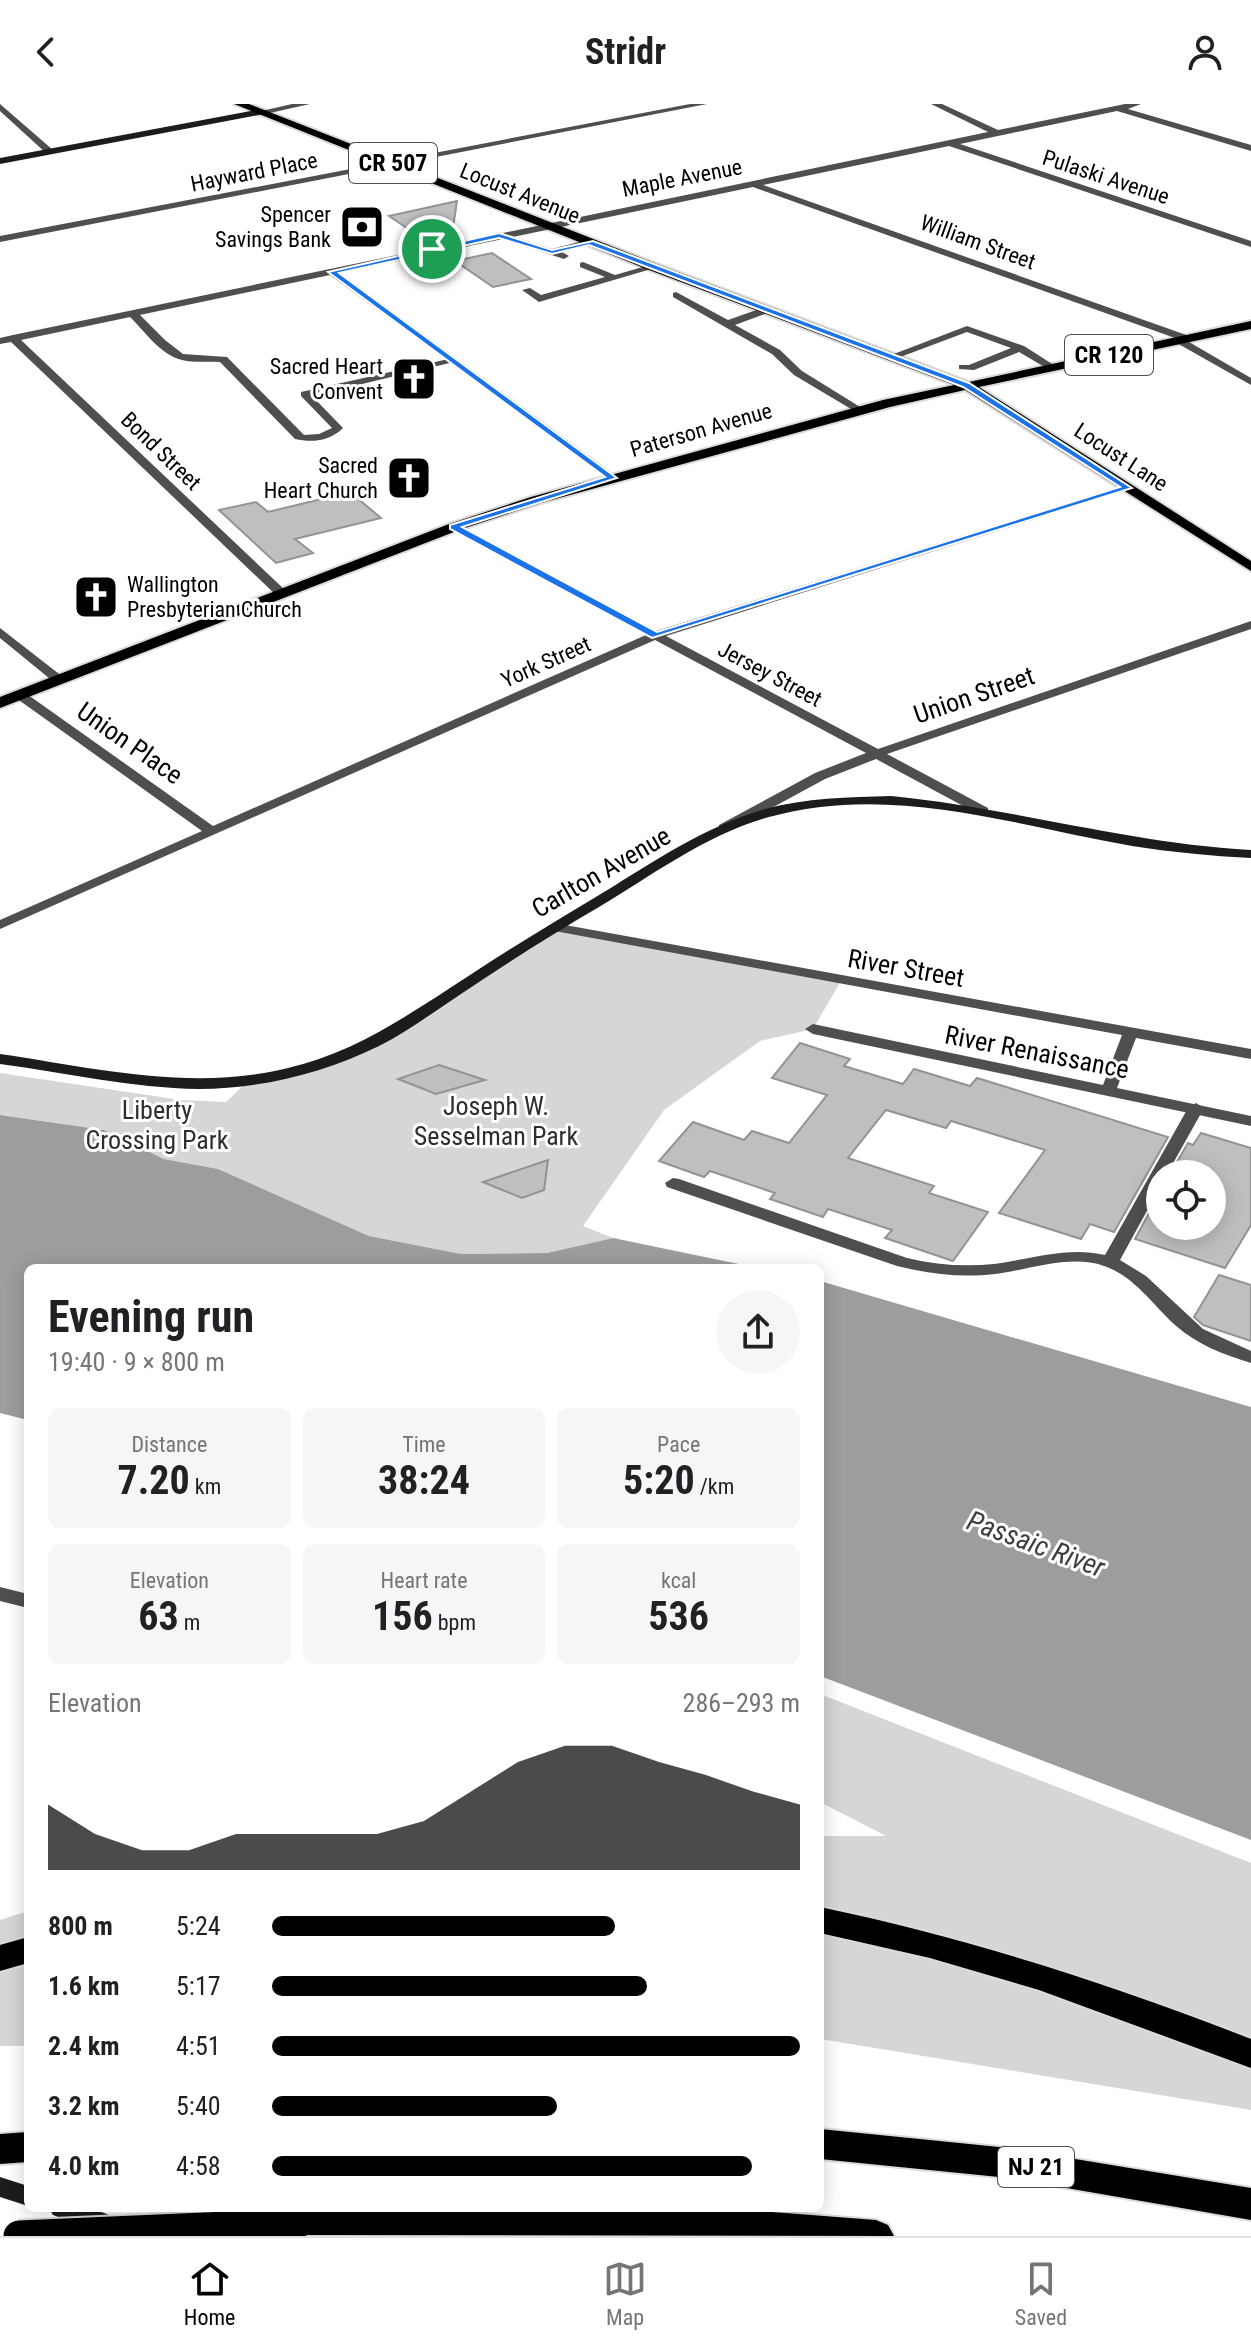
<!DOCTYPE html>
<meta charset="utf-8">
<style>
body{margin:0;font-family:"Roboto Condensed",sans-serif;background:#f6f6f6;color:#202124;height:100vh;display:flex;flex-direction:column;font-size:30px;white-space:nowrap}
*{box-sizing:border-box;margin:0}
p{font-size:26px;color:#757577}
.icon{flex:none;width:44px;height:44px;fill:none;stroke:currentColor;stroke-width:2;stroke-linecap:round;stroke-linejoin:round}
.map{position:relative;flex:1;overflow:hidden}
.panel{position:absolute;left:24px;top:1160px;width:800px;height:948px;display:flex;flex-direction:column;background:#fff;border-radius:12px;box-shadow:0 4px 20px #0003}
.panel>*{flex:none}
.fabs{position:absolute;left:1146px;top:1056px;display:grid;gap:16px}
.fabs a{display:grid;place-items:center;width:80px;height:80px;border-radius:50%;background:#fff;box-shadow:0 4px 20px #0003;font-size:40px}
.pin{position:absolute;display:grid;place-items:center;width:68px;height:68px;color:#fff;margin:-34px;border:4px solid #fff;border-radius:50%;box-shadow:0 2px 8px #0007}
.round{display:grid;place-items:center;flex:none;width:84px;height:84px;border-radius:42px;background:#f6f6f6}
.head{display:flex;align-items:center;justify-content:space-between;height:136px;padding:0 24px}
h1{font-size:44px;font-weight:700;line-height:60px}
.figures{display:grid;grid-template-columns:repeat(3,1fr);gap:12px;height:136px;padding:8px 24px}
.figures div{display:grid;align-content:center;border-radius:12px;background:#f6f6f6;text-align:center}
.figures b{font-size:40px;font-weight:700}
.figures small{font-size:22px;font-weight:400}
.figures p{font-size:22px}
.chart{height:224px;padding:16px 24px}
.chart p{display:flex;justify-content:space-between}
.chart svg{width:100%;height:144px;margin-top:8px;fill:#000;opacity:.7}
ul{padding:0 24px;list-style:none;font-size:26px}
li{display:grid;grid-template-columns:128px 96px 1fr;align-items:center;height:60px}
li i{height:20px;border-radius:10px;background:#000}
header{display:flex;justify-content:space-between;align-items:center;height:104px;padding:0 24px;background:#fff;font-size:36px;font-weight:700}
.tabs{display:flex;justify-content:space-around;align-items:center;height:112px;border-top:2px solid #e0e0e0;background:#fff;font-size:22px;color:#757577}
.tabs a{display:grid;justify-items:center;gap:4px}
.tabs .selected{color:#000}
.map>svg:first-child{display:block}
.green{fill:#d6d6d6}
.water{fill:#9d9d9d}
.building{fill:#bfbfbf;stroke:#939393;stroke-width:2}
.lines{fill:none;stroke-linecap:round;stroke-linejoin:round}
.primary-casing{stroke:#dbdbdb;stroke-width:4}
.highway-casing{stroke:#dbdbdb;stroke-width:4}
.lane{fill:#4f4f4f;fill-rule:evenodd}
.street{fill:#4f4f4f;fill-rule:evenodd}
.secondary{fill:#1c1c1c;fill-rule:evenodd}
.primary{fill:#000;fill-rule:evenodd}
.highway{fill:#000;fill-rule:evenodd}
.highway-bridge-casing{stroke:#dbdbdb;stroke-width:35;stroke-linecap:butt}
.highway-bridge{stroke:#000;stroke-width:31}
.route{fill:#1a73e8;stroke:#fff;stroke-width:2;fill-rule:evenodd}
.labels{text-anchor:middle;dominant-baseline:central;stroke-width:6;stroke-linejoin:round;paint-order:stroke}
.far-street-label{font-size:22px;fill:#000;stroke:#fff}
.far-poi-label{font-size:22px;fill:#000;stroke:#fff;text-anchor:end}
.shield{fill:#fff;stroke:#4c4c4c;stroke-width:2}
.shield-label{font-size:24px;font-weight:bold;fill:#000}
.street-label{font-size:26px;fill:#000;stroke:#fff}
.park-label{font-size:26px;fill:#2d2d2d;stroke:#fff}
.water-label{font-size:28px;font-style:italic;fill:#3e3e3e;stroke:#fff}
</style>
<header><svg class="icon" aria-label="back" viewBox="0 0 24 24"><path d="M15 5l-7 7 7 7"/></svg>Stridr<svg class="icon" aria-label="person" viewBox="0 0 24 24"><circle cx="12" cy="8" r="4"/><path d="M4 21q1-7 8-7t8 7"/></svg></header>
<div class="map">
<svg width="1251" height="2132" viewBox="0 0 1251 2132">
<rect width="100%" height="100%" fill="#fff"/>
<path class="green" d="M554 823 841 877 813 925 760 937 664 1006 583 1122 613 1134 547 1149 461 1150 369 1132 218 1065 164 1055 104 1026 0 1011V969L181 996 226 998 249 976 339 954Z
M820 1590 1251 1759V2006L820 1935V1732H886L820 1698Z
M28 1807V1942H0V1816Z"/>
<path class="water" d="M0 1011 104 1026 164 1055 218 1065 369 1132 461 1150 547 1149 613 1134 758 1164H28V1316L0 1309Z
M820 1177 1251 1303V1736L820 1572Z"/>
<path class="building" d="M457 97 451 137 432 141 389 112Z
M492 149 531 175 493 183 455 157Z
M350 388 381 414 295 435 313 449 276 459 219 406 256 398 268 408Z
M800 939 850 955 844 962 903 980 914 965 970 982 977 974 1168 1033 1114 1128 1090 1120 1081 1135 999 1109 1045 1046 951 1017 946 1024 886 1006 848 1054 934 1082 929 1089 988 1108 953 1157 885 1134 892 1126 828 1105 823 1113 770 1095 775 1089 710 1067 704 1073 659 1057 693 1018 744 1036 752 1027 789 1039 827 991 772 974Z
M439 961 485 976 436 990 398 975Z
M1201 1029 1251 1044V1121L1225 1164 1135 1135 1160 1089V1122H1212V1070H1170L1188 1039 1193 1041Z
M548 1056 544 1086 522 1094 483 1078Z
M1219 1171 1251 1181V1237L1203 1221 1194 1213Z"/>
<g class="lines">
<g class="primary-casing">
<path id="primary" d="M234 0H249L657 160 969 278 1251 217V225L979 283 1251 457V467L965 286 890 303 541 399 459 426 0 604V593L449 420 531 393 883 296 954 281 649 166Z"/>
</g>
<g class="highway-casing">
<path id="highway" d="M820 1803C968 1834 1111 1880 1251 1935V1964L1039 1886 930 1854 820 1829Z
M28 1833V1859L0 1867V1841Z
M820 2025 1009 2044 1251 2084V2116L1009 2074 820 2055Z
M28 2028V2058L0 2060V2030Z
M296 2104H718L876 2116 888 2121 894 2132 284 2131 278 2120 284 2109Z"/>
</g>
<path class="lane" d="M499 128 552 145 590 135 595 138 562 148 569 152 564 155 496 133V129Z
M583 158 615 171 653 160 658 163 539 198 522 186 530 184 541 191 605 173 580 163V159Z
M676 188 728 216 762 204H770V208L735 221 780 246 802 267 865 306 856 308 794 271 772 250 673 193V189Z
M128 207H136L165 236 183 250 227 253 304 331 319 330 332 324 301 292V288L453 254 458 257 312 292 343 324C330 337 313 339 295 335L220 258C207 257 194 259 182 256 160 251 144 226 128 211Z
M967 222 1024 242 1057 263 1048 265 1019 248 974 266 959 265V261H969L1011 244 967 228 895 255 886 253Z
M1196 999 1204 1004 1167 1070H1160V1083L1120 1156 1146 1172 1203 1225 1251 1247V1259C1224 1251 1196 1240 1175 1221 1152 1200 1134 1172 1104 1162 1070 1150 1029 1166 995 1170 961 1174 929 1170 897 1162L667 1083 665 1079 673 1074 679 1075 907 1154C936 1161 965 1163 994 1160 1031 1155 1068 1142 1105 1151L1188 1004Z
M0 1483 28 1490V1504L0 1497Z"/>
<path class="street" d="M0 0 53 46V50H47L0 7Z
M292 0H310L261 11 257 8Z
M690 0H707L0 138V132Z
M931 0H942L998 26 1125 0H1141L1128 5 1251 41V47L1117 7 960 40 1251 137V143L949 42 763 81 1192 233 1193 235 1189 238 1251 274V281L1175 238V234L753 83 340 169 616 372 618 374 612 377 330 171 21 236 285 486V492H277L11 238 0 240V234L13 231 988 28Z
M1123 382 1133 384 666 532 878 645 1251 517V525L887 650 988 704V710H978L876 655 825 675 729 727H719V721L815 669 866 649 655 536 0 825V816L202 727 16 594V588H24L213 722 646 531 450 425V421H458L656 527Z
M0 524 63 573V579H55L0 534Z
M554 819 1251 945V955L1136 934 1117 984 1251 1012V1022L813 930 805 925 813 920 1103 981 1122 931 549 826 547 823Z"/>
<path class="secondary" d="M261 5 264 6V10L0 60V54Z
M891 692C1013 704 1128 739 1251 746V754C1211 752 1171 748 1132 742 1012 721 891 679 769 713 707 730 654 770 599 803 551 831 504 861 458 892 432 909 407 928 379 942 324 969 260 985 199 985 132 984 66 969 0 960V950C96 964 192 988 288 964 357 948 411 909 470 871 517 840 566 811 614 782 662 752 710 721 765 705 806 694 848 693 891 692Z
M0 2073 28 2082V2102L0 2093Z
M49 2104H91L117 2114 121 2121 117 2128 109 2132 53 2111Z"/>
<use href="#primary" class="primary"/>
<use href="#highway" class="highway"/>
<g class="highway-bridge-casing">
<path id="highway-bridge" d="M19 2132 296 2120"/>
</g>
<use href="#highway-bridge" class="highway-bridge"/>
</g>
<path class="route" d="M499 129 552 146 593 137 969 279 1132 384 652 534 450 425V421L605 373 328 168ZM499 134 552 150 589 141 963 283 1120 383 657 528 462 423 617 374 339 169Z"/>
<defs>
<g id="bank-square" transform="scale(2.3)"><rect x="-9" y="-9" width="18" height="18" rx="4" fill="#000" stroke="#fff"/><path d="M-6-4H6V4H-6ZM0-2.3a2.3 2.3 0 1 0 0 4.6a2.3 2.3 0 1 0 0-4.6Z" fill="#fff"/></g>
<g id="church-square" transform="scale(2.3)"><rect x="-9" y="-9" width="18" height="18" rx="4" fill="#000" stroke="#fff"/><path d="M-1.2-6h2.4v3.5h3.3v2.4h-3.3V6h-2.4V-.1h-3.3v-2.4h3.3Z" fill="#fff"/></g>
</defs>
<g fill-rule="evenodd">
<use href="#bank-square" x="362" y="123"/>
<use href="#church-square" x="414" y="275"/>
<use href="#church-square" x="409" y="374"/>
<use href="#church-square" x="96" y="493"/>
</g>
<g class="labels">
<g class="far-street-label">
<text transform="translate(254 68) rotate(-11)">Hayward Place</text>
<text transform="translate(1106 73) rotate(18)">Pulaski Avenue</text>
<text transform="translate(682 74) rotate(-11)">Maple Avenue</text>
<text transform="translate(520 89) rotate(22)">Locust Avenue</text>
<text transform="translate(978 138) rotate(20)">William Street</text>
<text transform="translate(701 326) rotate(-16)">Paterson Avenue</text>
<text transform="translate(161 347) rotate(44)">Bond Street</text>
<text transform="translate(1121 353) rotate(33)">Locust Lane</text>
<text transform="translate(546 558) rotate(-24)">York Street</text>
<text transform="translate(770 570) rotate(28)">Jersey Street</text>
</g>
<g class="far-poi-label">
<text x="331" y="110">Spencer<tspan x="331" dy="25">Savings Bank</tspan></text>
<text x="383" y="262">Sacred Heart<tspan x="383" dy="25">Convent</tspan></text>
<text x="378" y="361">Sacred<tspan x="378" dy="25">Heart Church</tspan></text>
<text x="127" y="480" text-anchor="start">Wallington<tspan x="127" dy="25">Presbyterian Church</tspan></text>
</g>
<g class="shield">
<rect x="349" y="39" width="88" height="40" rx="6"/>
<rect x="1065" y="231" width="88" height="40" rx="6"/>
<rect x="998" y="2043" width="76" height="40" rx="6"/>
</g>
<g class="shield-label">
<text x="393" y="59">CR 507</text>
<text x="1109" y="251">CR 120</text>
<text x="1036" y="2063">NJ 21</text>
</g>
<g class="street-label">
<text transform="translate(974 591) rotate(-19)">Union Street</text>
<text transform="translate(130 639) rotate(35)">Union Place</text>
<text transform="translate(601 768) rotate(-30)">Carlton Avenue</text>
<text transform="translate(906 864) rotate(10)">River Street</text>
<text transform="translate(1037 948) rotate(11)">River Renaissance</text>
</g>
<g class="park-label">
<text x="496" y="1002">Joseph W.<tspan x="496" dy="30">Sesselman Park</tspan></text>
<text x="157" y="1006">Liberty<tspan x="157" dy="30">Crossing Park</tspan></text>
</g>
<g class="water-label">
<text transform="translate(1036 1440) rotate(20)">Passaic River</text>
</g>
</g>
</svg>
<div class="fabs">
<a><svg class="icon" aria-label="locate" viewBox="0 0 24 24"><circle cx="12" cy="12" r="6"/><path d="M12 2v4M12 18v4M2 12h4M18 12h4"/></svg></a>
</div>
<div class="pin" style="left:432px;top:145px;background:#1e9e55"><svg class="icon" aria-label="arrive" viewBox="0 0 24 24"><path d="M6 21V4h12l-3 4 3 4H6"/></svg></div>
<section class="panel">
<div class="head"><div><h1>Evening run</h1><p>19:40 · 9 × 800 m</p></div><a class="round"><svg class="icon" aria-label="share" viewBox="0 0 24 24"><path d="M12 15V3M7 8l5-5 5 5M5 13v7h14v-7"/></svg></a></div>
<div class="figures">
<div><p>Distance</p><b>7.20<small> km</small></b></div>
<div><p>Time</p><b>38:24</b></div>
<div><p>Pace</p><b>5:20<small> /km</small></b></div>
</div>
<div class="figures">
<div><p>Elevation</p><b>63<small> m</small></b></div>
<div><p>Heart rate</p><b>156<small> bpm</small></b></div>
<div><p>kcal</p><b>536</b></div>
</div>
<div class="chart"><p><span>Elevation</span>286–293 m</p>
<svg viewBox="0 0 160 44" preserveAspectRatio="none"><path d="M0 44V24L10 33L20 38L30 38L40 33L50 33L60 33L70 33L80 29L90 20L100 11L110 6L120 6L130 11L140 15L150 20L160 24V44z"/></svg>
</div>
<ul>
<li><b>800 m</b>5:24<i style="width:65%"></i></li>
<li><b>1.6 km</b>5:17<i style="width:71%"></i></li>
<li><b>2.4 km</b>4:51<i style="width:100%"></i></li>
<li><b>3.2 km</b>5:40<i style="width:54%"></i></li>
<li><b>4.0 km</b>4:58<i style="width:91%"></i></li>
</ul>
</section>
</div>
<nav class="tabs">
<a class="selected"><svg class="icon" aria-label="home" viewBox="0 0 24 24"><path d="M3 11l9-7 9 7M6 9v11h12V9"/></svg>Home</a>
<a><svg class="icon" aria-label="map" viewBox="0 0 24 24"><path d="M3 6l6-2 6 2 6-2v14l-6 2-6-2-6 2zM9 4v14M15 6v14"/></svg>Map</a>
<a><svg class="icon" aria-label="saved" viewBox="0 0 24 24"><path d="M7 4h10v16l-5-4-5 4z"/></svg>Saved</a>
</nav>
